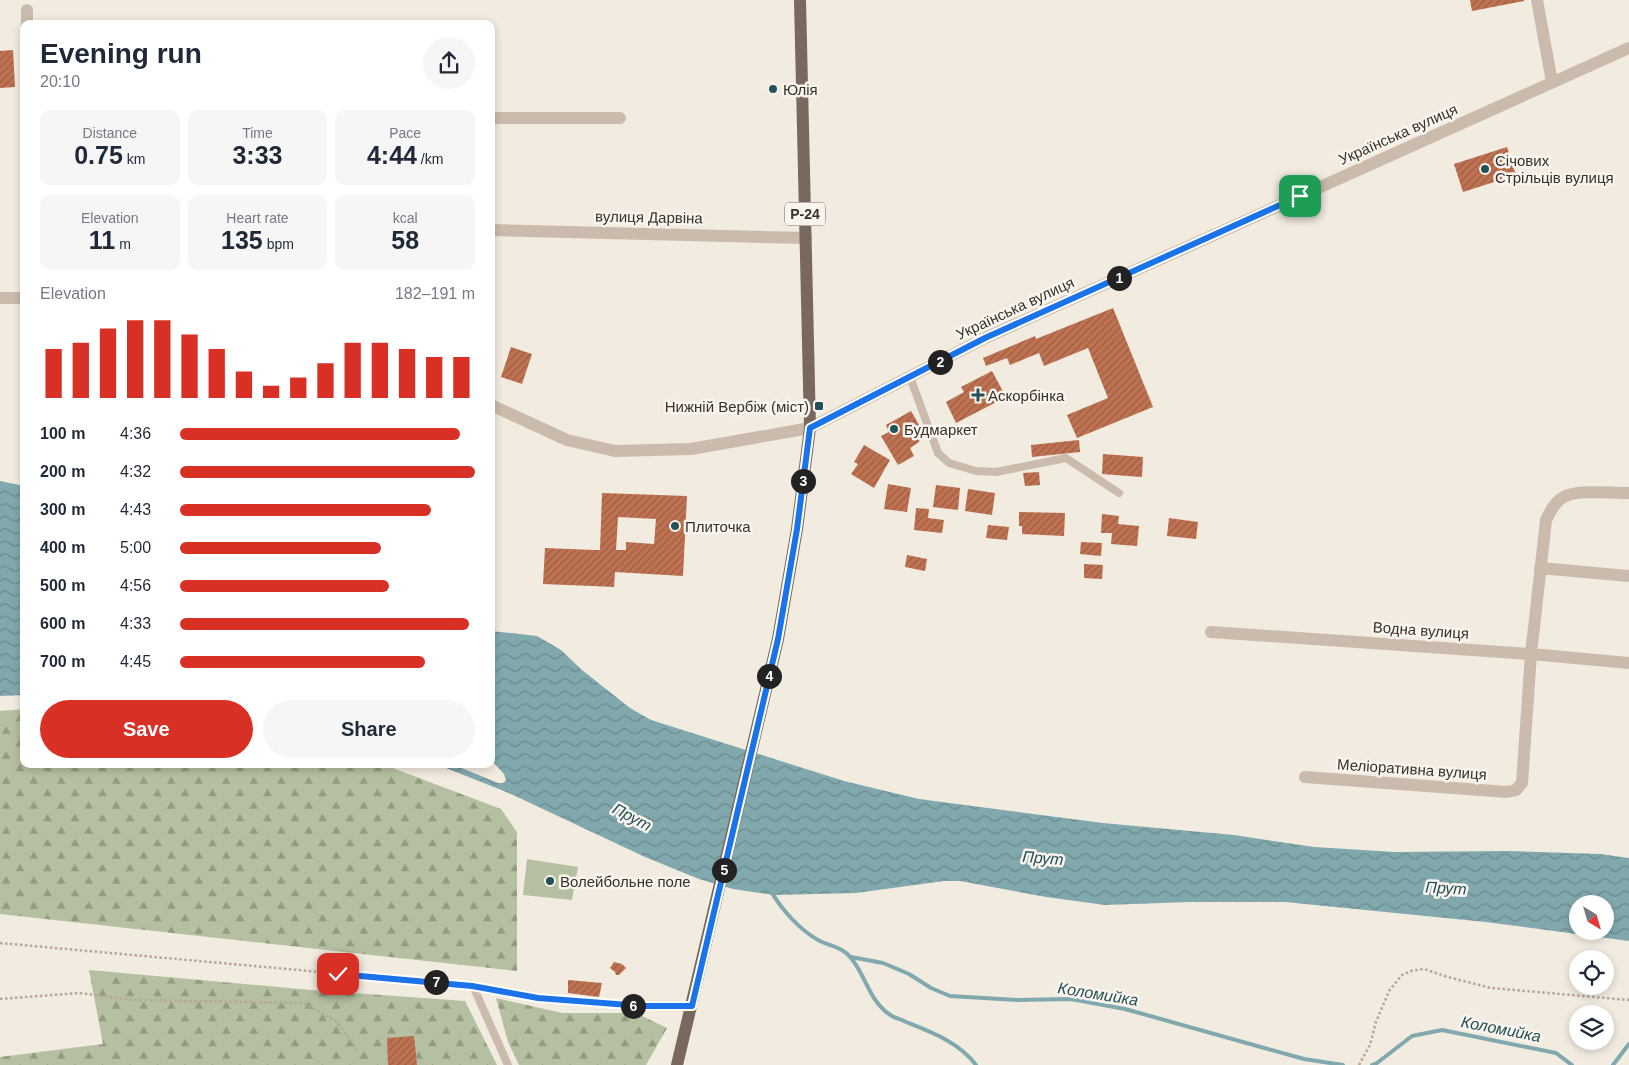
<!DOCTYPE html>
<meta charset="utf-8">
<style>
body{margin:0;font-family:Arial,sans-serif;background:#f6f6f7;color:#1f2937;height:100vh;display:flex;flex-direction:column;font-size:19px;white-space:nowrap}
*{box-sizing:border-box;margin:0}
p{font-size:16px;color:#747a83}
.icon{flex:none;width:28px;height:28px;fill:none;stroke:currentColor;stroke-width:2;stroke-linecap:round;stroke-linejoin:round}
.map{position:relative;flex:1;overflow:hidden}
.drawer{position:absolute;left:20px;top:20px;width:475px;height:748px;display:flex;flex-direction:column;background:#fff;border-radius:10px;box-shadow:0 2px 8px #0003}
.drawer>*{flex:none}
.needle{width:32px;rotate:143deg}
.fabs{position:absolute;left:1569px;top:895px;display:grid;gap:10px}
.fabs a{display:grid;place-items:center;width:45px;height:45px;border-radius:50%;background:#fff;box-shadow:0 2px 8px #0003;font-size:25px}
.pin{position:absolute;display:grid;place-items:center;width:42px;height:42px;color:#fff;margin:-21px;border-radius:10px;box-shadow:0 2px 8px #0006}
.km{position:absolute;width:25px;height:25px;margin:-12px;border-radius:50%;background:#222;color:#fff;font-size:14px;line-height:25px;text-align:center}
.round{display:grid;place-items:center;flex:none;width:52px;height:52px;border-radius:26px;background:#f6f6f7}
.headline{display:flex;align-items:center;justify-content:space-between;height:85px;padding:0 20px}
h1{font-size:28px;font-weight:700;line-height:38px}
.stats{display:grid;grid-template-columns:repeat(3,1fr);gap:8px;height:85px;padding:5px 20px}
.stats div{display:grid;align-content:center;border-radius:10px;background:#f6f6f7;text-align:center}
.stats b{font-size:25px;font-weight:700}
.stats small{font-size:14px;font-weight:400}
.stats p{font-size:14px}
.chart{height:140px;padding:10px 20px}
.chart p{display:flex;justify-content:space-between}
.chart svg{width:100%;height:90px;margin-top:5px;stroke:#d93025;stroke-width:6}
.button{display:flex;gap:10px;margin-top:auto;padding:10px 20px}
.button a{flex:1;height:58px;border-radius:30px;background:#d93025;color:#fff;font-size:20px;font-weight:700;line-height:58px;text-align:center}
.button a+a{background:#f6f6f7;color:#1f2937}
ul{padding:0 20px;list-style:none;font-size:16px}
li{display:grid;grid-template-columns:80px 60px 1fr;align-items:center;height:38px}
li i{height:12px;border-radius:6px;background:#d93025}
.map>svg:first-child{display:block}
.grass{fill:#b4c0a1}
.forest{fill:url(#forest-firs)}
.water{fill:url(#water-waves);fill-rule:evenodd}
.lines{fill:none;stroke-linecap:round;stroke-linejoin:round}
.stream{stroke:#81a9ad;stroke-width:4}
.building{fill:url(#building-hatch);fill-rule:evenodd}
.path{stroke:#b5a697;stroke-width:2.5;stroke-dasharray:2.5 2.5;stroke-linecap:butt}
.service{stroke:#cabbac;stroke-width:8}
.minor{stroke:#cabbac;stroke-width:12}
.tertiary{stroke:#cabbac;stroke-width:12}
.primary{stroke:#79685d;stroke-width:12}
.route-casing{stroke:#fff;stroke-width:10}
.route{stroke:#1a73e8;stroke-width:6}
.poi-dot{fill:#225157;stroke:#f9f4ed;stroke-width:2}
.labels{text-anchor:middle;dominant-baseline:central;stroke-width:5;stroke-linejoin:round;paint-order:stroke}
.shield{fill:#f9f4ed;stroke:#726b65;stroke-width:1}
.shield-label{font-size:14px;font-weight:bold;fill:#38302b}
.poi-label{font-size:15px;fill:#38302b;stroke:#f9f4ed;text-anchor:start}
.street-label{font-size:15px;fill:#38302b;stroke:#f9f4ed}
.water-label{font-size:16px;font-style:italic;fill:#225157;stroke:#f9f4ed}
</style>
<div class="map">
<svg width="1629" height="1065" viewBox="0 0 1629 1065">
<defs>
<pattern id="forest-firs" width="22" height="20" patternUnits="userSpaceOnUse" patternTransform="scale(1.25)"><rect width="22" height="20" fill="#b4c0a1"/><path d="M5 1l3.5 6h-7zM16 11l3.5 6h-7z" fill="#939c83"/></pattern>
<pattern id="water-waves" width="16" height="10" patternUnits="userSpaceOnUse" patternTransform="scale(1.25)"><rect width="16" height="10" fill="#81a9ad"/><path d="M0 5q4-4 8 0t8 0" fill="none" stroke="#6b8a8d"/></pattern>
<pattern id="building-hatch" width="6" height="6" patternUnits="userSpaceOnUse" patternTransform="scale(1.25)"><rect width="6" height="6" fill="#bf7251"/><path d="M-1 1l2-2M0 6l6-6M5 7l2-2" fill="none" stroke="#9c5e43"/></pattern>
</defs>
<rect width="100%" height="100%" fill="#f2ebe0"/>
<path class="grass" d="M527 859 578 867 572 900 523 895Z"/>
<path class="forest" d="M24 709V764H382L501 809 517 832V971L0 914V711Z
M89 970 311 990 465 1001 497 1065H0V1057L103 1044Z
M496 998 562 1013H636L667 1028 646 1065H519L508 1042Z"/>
<path class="water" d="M0 481 24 486V695L0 696Z
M491 631 537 636 561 650 582 670 630 708 651 720 844 781 919 799 1103 823 1234 835 1314 847 1395 852 1507 851 1600 854 1629 858V941L1486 922 1285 902H1190L1105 905 1046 897 960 881H944L856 893 774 895 753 892 733 889 699 879 645 857 511 794 436 764H452L498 783H503L506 780 504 774 491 760ZM1578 904H1605V931H1578Z"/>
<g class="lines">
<path class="stream" d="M771 891C781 909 800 930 818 940 829 946 843 947 851 958 866 976 869 1000 889 1014 893 1018 901 1019 906 1022 931 1032 959 1042 976 1065
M851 957 883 963 909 974 931 988 950 996 1017 1000 1071 999 1125 1009 1304 1059 1343 1065
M1372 1065 1377 1063 1412 1036 1442 1030 1556 1053 1572 1065
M1613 1065 1629 1044"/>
</g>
<path class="building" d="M1470 0H1524V1L1472 11Z
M13 50 15 87 0 88V51Z
M1507 147 1516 175 1463 192 1454 164Z
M1113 308 1153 407 1077 438 1067 415 1108 398 1088 348 1044 366 1039 353 1010 365 1007 358 986 366 983 358 1035 336 1036 339Z
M511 347 532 354 522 384 501 377Z
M992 371 1006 397 956 423 946 402 964 392 961 387Z
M911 411 922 430 919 442 910 448 914 456 898 465 881 436 889 432 886 425Z
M1079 440 1080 452 1032 457 1031 445Z
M864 445 890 460 874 488 851 474 858 464 854 462Z
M1103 454 1143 457 1142 477 1102 474Z
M1039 472 1040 485 1025 486 1023 473Z
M888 484 911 488 907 512 884 509Z
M936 485 960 488 958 510 933 507Z
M968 489 995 493 992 515 965 511Z
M602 493 687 496 683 576 615 572 614 587 592 586 594 550H600ZM618 517 656 519 654 544 626 542V550H616Z
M916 508 929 509 928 518 944 520 942 533 914 530Z
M1019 512 1065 513 1064 536 1022 534V526H1019Z
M1102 514 1119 516 1118 524 1139 526 1137 546 1111 544 1112 533H1101Z
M1169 518 1198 522 1196 539 1167 536Z
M988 525 1009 527 1007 540 986 538Z
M1081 542 1102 543 1101 556 1080 554Z
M545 548 594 550 592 586 543 584Z
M907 555 927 559 925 571 905 567Z
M1084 564 1103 565 1102 579 1084 578Z
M614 962 622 964 626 968 619 975H616L615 972 610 968Z
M568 980 602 983 599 997 568 993Z
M414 1036 417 1065H388L387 1038Z"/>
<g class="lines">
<path class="path" d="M0 943 464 985
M485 988 538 998 641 1006H678
M0 999 79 993 134 1000 303 1003 337 1022 358 1051
M1359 1065 1370 1045 1376 1022 1389 991 1402 975 1411 971 1424 969 1448 977 1491 988 1629 1000"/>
<path class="service" d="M910 377 938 453 949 463 976 471 996 472 1066 458 1119 493
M473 986 508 1065"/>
<path class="minor" d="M1537 0 1552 82
M27 10V24
M491 118H620
M491 230 806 238
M0 298H24
M491 405 567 440 615 451 691 449 810 428
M1540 568 1629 576
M1211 632 1531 654 1629 663
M1305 777 1507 792 1516 790 1522 783 1531 654 1546 520C1550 512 1554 503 1562 498 1575 489 1613 493 1629 493"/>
<path class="tertiary" d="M810 428 985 338 1629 48"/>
<path class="primary" d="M677 1065 778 639 797 529 810 428 800 0"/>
</g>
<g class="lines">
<g class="route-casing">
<path id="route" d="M338 974 472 986 538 998 642 1006H692L778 639 797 529 810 428 985 338 1300 196"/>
</g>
<use href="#route" class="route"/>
</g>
<g class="poi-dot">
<circle cx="773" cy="89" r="5"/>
<circle cx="1485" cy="169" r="5"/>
<path d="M975.5 387.5h5v5h5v5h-5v5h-5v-5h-5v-5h5z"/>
<rect x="814" y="401" width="10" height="10" rx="2.5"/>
<circle cx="894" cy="429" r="5"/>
<circle cx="675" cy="526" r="5"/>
<circle cx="550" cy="881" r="5"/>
</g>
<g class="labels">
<rect class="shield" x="785" y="202.5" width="40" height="23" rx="4"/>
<g class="shield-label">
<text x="805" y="214">Р-24</text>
</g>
<g class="poi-label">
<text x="783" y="89">Юлія</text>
<text x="1495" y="160">Січових<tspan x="1495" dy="17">Стрільців вулиця</tspan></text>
<text x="988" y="395">Аскорбінка</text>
<text x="809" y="406" text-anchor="end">Нижній Вербіж (міст)</text>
<text x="904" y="429">Будмаркет</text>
<text x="685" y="526">Плиточка</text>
<text x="560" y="881">Волейбольне поле</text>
</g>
<g class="street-label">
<text transform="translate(1398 134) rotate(-24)">Українська вулиця</text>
<text transform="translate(649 217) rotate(1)">вулиця Дарвіна</text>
<text transform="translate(1015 308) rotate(-25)">Українська вулиця</text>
<text transform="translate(1421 630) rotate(4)">Водна вулиця</text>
<text transform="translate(1412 769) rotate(4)">Меліоративна вулиця</text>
</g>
<g class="water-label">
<text transform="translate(632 817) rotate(28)">Прут</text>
<text transform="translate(1043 858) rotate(5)">Прут</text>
<text transform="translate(1446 888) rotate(3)">Прут</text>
<text transform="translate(1098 994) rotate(9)">Коломийка</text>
<text transform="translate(1501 1029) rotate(11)">Коломийка</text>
</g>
</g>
</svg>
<div class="fabs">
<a><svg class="needle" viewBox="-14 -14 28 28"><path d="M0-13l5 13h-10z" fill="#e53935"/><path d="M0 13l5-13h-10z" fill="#747a83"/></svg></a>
<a><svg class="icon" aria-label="locate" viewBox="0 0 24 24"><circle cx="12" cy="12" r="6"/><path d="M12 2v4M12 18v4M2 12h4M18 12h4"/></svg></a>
<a><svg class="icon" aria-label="layers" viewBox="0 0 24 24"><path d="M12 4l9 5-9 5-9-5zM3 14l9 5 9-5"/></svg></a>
</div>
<div class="pin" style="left:1300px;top:196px;background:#1e9e55"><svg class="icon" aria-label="arrive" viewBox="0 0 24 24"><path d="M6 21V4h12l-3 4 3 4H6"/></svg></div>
<div class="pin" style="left:338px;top:974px;background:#d93025"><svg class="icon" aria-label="check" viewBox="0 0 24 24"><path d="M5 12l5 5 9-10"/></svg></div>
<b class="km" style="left:1119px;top:278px">1</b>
<b class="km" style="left:940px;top:362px">2</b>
<b class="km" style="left:803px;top:481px">3</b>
<b class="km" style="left:769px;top:676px">4</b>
<b class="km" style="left:724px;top:870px">5</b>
<b class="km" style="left:633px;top:1006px">6</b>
<b class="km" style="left:436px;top:982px">7</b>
<section class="drawer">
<div class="headline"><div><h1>Evening run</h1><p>20:10</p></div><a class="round"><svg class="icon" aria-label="share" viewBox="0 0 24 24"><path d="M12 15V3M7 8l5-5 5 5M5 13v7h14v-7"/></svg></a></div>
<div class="stats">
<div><p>Distance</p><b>0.75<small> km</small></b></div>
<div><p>Time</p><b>3:33</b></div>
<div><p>Pace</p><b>4:44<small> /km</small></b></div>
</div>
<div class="stats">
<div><p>Elevation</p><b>11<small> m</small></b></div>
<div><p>Heart rate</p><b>135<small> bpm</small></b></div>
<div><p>kcal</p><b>58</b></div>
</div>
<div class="chart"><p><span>Elevation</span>182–191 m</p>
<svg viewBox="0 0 160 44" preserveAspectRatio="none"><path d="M5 44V20M15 44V17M25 44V10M35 44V6M45 44V6M55 44V13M65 44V20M75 44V31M85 44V38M95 44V34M105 44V27M115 44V17M125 44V17M135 44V20M145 44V24M155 44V24"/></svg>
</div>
<ul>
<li><b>100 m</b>4:36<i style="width:95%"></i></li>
<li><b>200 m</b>4:32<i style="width:100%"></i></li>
<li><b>300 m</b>4:43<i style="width:85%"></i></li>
<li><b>400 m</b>5:00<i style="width:68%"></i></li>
<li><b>500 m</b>4:56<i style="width:71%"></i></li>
<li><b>600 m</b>4:33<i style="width:98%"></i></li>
<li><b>700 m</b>4:45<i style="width:83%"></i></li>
</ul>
<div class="button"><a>Save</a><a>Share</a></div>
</section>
</div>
